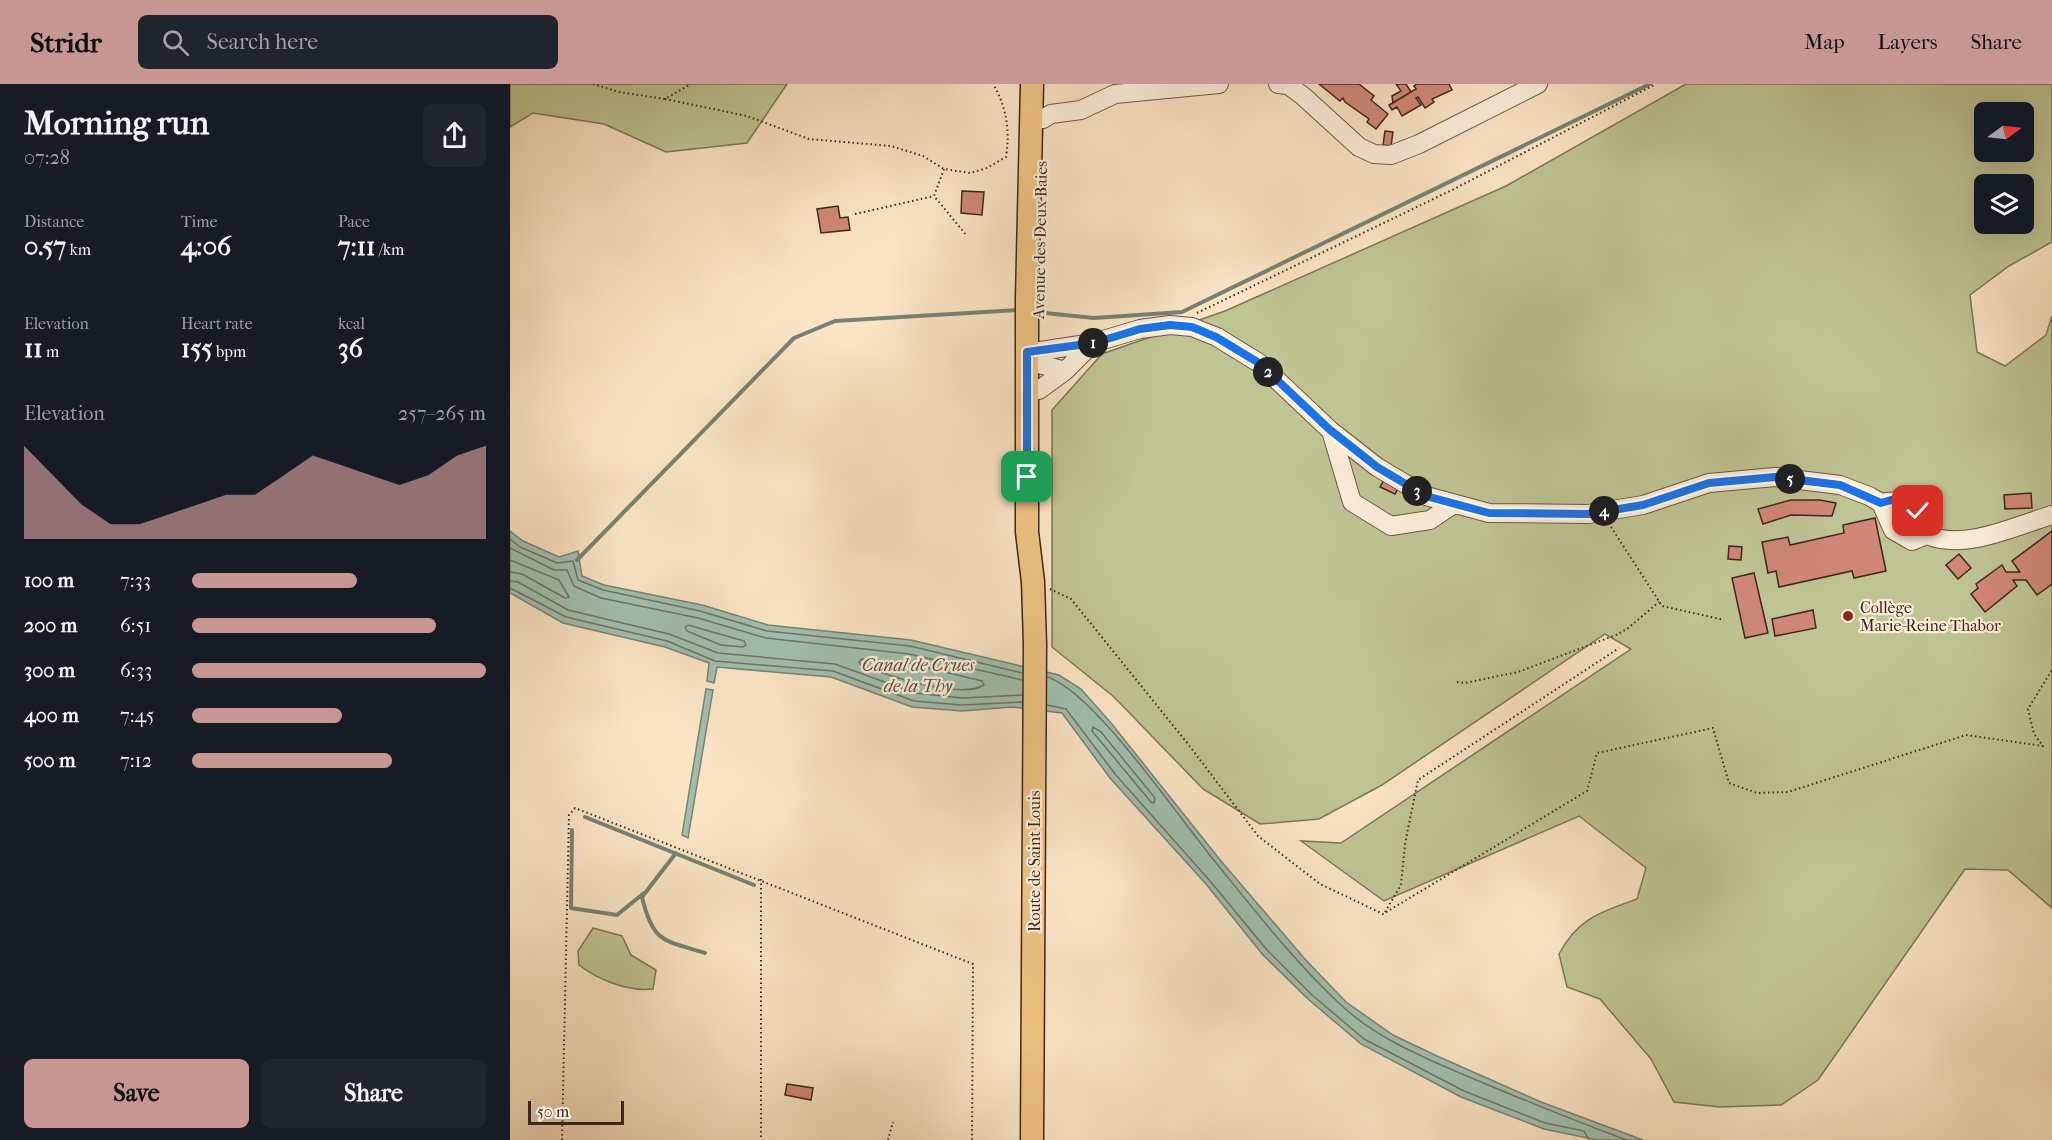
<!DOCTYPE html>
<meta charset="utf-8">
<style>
body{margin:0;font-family:"IM FELL French Canon",serif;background:#20242c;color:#f1f3f6;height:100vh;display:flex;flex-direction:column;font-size:22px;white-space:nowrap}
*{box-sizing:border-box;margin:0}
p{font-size:20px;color:#9ea1a6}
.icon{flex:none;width:33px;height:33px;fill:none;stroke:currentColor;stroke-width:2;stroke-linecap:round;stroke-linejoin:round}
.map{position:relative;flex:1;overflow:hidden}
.side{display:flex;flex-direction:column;background:#171b24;width:510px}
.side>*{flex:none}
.needle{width:39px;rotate:75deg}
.buttons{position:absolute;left:1464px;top:18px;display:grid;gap:12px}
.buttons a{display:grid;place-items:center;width:60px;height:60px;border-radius:9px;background:#171b24;box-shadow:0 6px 24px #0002;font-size:30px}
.scale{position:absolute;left:18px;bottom:15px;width:96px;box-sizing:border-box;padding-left:6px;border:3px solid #3d271b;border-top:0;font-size:16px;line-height:21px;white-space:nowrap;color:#3d271b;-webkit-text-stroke:4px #fcedd9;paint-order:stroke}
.pin{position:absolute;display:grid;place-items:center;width:51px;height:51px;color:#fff;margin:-26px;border-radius:12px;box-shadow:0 3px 9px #0006}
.km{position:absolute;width:30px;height:30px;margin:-15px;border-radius:50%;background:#222;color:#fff;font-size:16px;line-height:30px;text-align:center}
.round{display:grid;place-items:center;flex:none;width:63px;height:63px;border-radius:9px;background:#20242c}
.head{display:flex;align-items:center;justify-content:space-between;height:102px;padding:0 24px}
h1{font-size:33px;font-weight:800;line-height:45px}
.metrics{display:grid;grid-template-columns:repeat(3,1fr);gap:9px;height:102px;padding:6px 24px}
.metrics div{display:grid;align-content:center}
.metrics b{font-size:26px;font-weight:800}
.metrics small{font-size:16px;font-weight:400}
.metrics p{font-size:16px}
.chart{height:168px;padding:12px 24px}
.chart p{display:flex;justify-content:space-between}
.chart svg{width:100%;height:108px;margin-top:6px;fill:#c59692;opacity:.7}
.action{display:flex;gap:12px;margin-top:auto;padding:12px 24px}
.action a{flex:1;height:69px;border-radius:9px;background:#c59692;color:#111;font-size:24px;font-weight:800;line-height:69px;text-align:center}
.action a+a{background:#20242c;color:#f1f3f6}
ul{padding:0 24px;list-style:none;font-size:20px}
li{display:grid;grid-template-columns:96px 72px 1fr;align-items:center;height:45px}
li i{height:15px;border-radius:8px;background:#c59692}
header{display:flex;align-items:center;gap:36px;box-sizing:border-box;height:84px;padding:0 30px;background:#c59692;color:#111}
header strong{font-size:28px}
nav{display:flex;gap:33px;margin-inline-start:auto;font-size:21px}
.search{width:420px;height:54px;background:#20242c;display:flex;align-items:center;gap:15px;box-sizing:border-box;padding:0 21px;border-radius:9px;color:#9ea1a6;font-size:22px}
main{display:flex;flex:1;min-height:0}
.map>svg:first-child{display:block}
.green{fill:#bfc493;stroke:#7e7657;stroke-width:1.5;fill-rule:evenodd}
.water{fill:#a0bfad;stroke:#788273;stroke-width:1.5}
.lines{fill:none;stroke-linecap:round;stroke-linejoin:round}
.shore{stroke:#6e7364;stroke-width:1.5}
.stream{stroke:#788273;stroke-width:4}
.building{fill:#d08777;stroke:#3d271b;stroke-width:1.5}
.minor-casing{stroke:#6c5645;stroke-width:20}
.major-casing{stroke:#3d271b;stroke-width:25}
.path{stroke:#3d271b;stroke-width:2;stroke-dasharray:1.5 3;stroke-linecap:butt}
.minor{stroke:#fcedd9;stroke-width:18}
.major{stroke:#edc282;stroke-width:22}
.route-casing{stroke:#fff;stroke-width:12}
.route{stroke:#1a73e8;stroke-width:8}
.poi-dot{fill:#8f2418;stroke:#fcedd9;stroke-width:2}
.labels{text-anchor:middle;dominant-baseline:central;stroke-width:4.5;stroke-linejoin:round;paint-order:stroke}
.street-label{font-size:16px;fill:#3d271b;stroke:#fcedd9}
.poi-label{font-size:16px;fill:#3d271b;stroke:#fcedd9;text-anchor:start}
.water-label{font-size:18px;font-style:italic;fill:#564d40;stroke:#fcedd9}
</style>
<header>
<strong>Stridr</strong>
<div class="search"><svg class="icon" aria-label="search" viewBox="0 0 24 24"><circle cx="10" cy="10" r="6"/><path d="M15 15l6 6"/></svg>Search here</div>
<nav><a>Map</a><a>Layers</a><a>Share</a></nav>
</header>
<main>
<section class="side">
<div class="head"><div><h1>Morning run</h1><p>07:28</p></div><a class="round"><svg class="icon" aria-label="share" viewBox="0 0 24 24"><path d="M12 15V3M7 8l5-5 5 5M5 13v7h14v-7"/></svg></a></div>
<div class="metrics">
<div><p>Distance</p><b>0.57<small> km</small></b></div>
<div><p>Time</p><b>4:06</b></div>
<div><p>Pace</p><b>7:11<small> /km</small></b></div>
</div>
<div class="metrics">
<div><p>Elevation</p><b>11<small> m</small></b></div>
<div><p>Heart rate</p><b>155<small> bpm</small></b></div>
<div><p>kcal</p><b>36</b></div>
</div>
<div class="chart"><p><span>Elevation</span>257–265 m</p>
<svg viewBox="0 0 160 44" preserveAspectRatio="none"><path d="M0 44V6L10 18L20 30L30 38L40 38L50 34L60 30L70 26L80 26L90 18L100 10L110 14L120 18L130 22L140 18L150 10L160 6V44z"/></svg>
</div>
<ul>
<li><b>100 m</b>7:33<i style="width:56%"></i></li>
<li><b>200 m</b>6:51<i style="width:83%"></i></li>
<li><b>300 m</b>6:33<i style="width:100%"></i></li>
<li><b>400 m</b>7:45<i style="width:51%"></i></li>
<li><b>500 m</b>7:12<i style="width:68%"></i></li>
</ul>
<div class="action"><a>Save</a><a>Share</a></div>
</section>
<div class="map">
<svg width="1542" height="1056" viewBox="0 0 1542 1056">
<rect width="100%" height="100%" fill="#fae4c4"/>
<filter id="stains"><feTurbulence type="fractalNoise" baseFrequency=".00333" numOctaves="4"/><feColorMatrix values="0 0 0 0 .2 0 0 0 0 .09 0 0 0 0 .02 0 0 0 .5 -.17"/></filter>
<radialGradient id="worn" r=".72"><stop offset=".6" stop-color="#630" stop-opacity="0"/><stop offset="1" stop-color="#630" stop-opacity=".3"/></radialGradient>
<path class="green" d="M0 0H277L237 59 156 68 94 40 23 29 0 43Z
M1176 0H1542V158L1499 182 1460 211 1467 268 1495 282 1536 251 1542 232V824L1498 786 1455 785 1308 996 1271 1021 1210 1023 1164 1018 1141 975 1090 915 1057 903 1049 870C1068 834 1091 828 1127 815L1136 784 1069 732 874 817 791 757 831 759 1121 565 1095 550 872 701 809 735 750 740 693 705 604 613 542 563V326L592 270 715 227 996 102ZM1474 28H1514V68H1474ZM1474 100H1514V140H1474Z
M83 844 112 852 121 871 146 886 143 905C119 908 88 896 69 881L68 867Z"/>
<path class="water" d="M0 447 13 457 49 473 68 467 72 492 94 501 192 521 258 541 401 556 549 591 571 605 601 639 711 777 794 874 836 918 883 951 927 972 1031 1018 1133 1056H1087L1034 1045 951 1013 851 960 798 915 753 871 696 800 600 694 552 629 502 623 452 627 402 623 321 593 207 583 204 599 197 597 199 579 155 563 53 539 0 509Z
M196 605 203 606 178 754 172 751Z"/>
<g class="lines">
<path class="shore" d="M0 455 10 463 47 479 63 477 68 496 93 506 190 527 257 547 400 562 512 589
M0 464 44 486H57L64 502 91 514 188 534 256 554 399 570 512 596
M0 476 49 496 59 513 55 514 12 490 0 488
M0 497 8 498 58 526 159 550 208 569 325 580 405 609 452 614 512 611
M0 504 56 533 157 557 205 577 323 587 404 617 452 621 512 618
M178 541 234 557 236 561 233 563 211 561 177 547 175 543Z
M352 575 398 579 472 597 474 601C450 616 376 591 351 581L349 578Z
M538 593C587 611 670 736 707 780 746 828 785 878 830 920 863 952 910 972 952 990 1006 1013 1061 1035 1116 1056
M537 621 556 625 605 690 700 797 757 866 802 911 854 955 954 1007 1035 1039 1074 1047 1079 1056
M583 643 591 648 645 714 644 719 641 718 582 647Z"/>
<path class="stream" d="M525 228 584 234 672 228 1140 0
M67 476 284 254 325 237 508 226
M75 733 244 801
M62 746 61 824 107 831 134 809
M166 769 132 813C143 859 153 856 195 869"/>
</g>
<path class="building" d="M809 0H849L864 12 861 16 878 30 866 45 857 38 859 35 835 18 833 14 830 17Z
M886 0H896L901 8 883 19 882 12 891 7Z
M907 0H939L942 6 922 15 924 18 915 24 908 13 906 14 911 21 892 32 887 23 882 26 879 21 906 5 904 2Z
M875 47 883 48 881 62 873 61Z
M452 107 474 108 472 131 451 129Z
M328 122 330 134 338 133 340 146 311 149 307 125Z
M874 396 889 403 885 410 870 403Z
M1521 409 1522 424 1495 425 1494 411Z
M1281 416H1310L1326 419 1322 432 1281 431 1253 440 1248 425Z
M1365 434 1376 487 1344 494 1342 487 1269 503 1266 487 1258 489 1252 458 1278 453 1280 461 1334 449 1333 441Z
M1542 447V500L1527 511 1516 496H1503L1507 502 1475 528 1461 510 1468 504 1466 500 1492 481 1496 488H1510L1502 477Z
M1219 462 1232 463 1231 476 1218 475Z
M1449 470 1461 484 1448 495 1436 481Z
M1244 489 1258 549 1235 554 1222 494Z
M1303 526 1306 544 1265 552 1262 535Z
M277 1000 303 1004 301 1016 275 1011Z"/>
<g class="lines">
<g class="minor-casing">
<path id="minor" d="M768 0 778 1 793 12 849 63 864 70 881 71 909 60 1028 0
M533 35 541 30 571 26 605 10 709 0
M517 269 583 259 630 245 660 241 682 243 707 253 749 279 821 347 867 383 916 412 979 429 1078 430 1133 421 1199 399 1265 393 1330 401 1359 412 1371 419 1383 446 1402 457 1417 451C1416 426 1394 413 1371 419
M517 269 529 280 555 287 583 259
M529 306 555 287
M821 347 842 418 881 442 920 436 944 420
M1417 451C1455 467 1505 442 1542 431"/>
</g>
<g class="major-casing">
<path id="major" d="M522 1056 525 560 523 498 517 448V214L522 0"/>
</g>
<path class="path" d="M83 0 109 8 155 15 181 0
M155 15 237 32 299 55 381 62 413 72 434 85 460 89 477 84 496 73C500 46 497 24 483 0
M434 85 424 112 457 152
M345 130 424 112
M687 229 944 105 1146 0
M1101 443 1152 522 1214 536
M540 505 561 515 678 660 748 752 810 800 873 830 1077 707 1087 669 1203 644 1219 699 1247 709 1278 708 1456 651 1533 662 1524 650 1518 625 1542 586
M947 598 955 599 1008 588 1106 551 1117 545 1149 518
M251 795V1056
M875 828 891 801 895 760 908 696 1109 564
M52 1056 59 731 65 724 463 880 462 1056
M378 1056 383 1038"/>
<use href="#minor" class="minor"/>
<use href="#major" class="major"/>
</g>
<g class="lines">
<g class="route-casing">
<path id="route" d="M517 393V268L584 259 630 245 660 241 682 243 706 253 749 279 819 345 867 383 916 412 979 429 1078 430 1133 421 1199 399 1265 393 1330 401 1371 419 1381 416 1398 420 1408 427"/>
</g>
<use href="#route" class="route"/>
</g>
<circle class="poi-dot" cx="1338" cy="532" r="6"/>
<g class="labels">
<g class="street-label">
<text transform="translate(530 156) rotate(-89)">Avenue des Deux Baies</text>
<text transform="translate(524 777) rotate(-90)">Route de Saint Louis</text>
</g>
<g class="poi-label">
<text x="1350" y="523">Collège<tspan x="1350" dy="18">Marie-Reine Thabor</tspan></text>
</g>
<g class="water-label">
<text x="408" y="581">Canal de Crues<tspan x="408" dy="21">de la Thy</tspan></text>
</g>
</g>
<rect width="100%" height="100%" filter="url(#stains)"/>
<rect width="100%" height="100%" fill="url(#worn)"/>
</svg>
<div class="buttons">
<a><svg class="needle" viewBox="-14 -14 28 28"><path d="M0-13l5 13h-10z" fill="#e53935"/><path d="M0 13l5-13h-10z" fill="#9ea1a6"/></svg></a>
<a><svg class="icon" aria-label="layers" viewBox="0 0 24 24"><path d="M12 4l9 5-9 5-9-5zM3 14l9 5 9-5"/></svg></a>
</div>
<div class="scale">50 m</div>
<div class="pin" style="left:517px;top:393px;background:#1e9e55"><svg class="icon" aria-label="arrive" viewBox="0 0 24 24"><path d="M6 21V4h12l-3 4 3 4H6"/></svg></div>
<div class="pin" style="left:1408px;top:427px;background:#d93025"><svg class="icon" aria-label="check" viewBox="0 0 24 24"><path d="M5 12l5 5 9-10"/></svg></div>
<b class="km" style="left:583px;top:259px">1</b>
<b class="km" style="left:758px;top:288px">2</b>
<b class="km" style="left:907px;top:407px">3</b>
<b class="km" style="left:1094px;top:427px">4</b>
<b class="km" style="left:1280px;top:395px">5</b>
</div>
</main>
